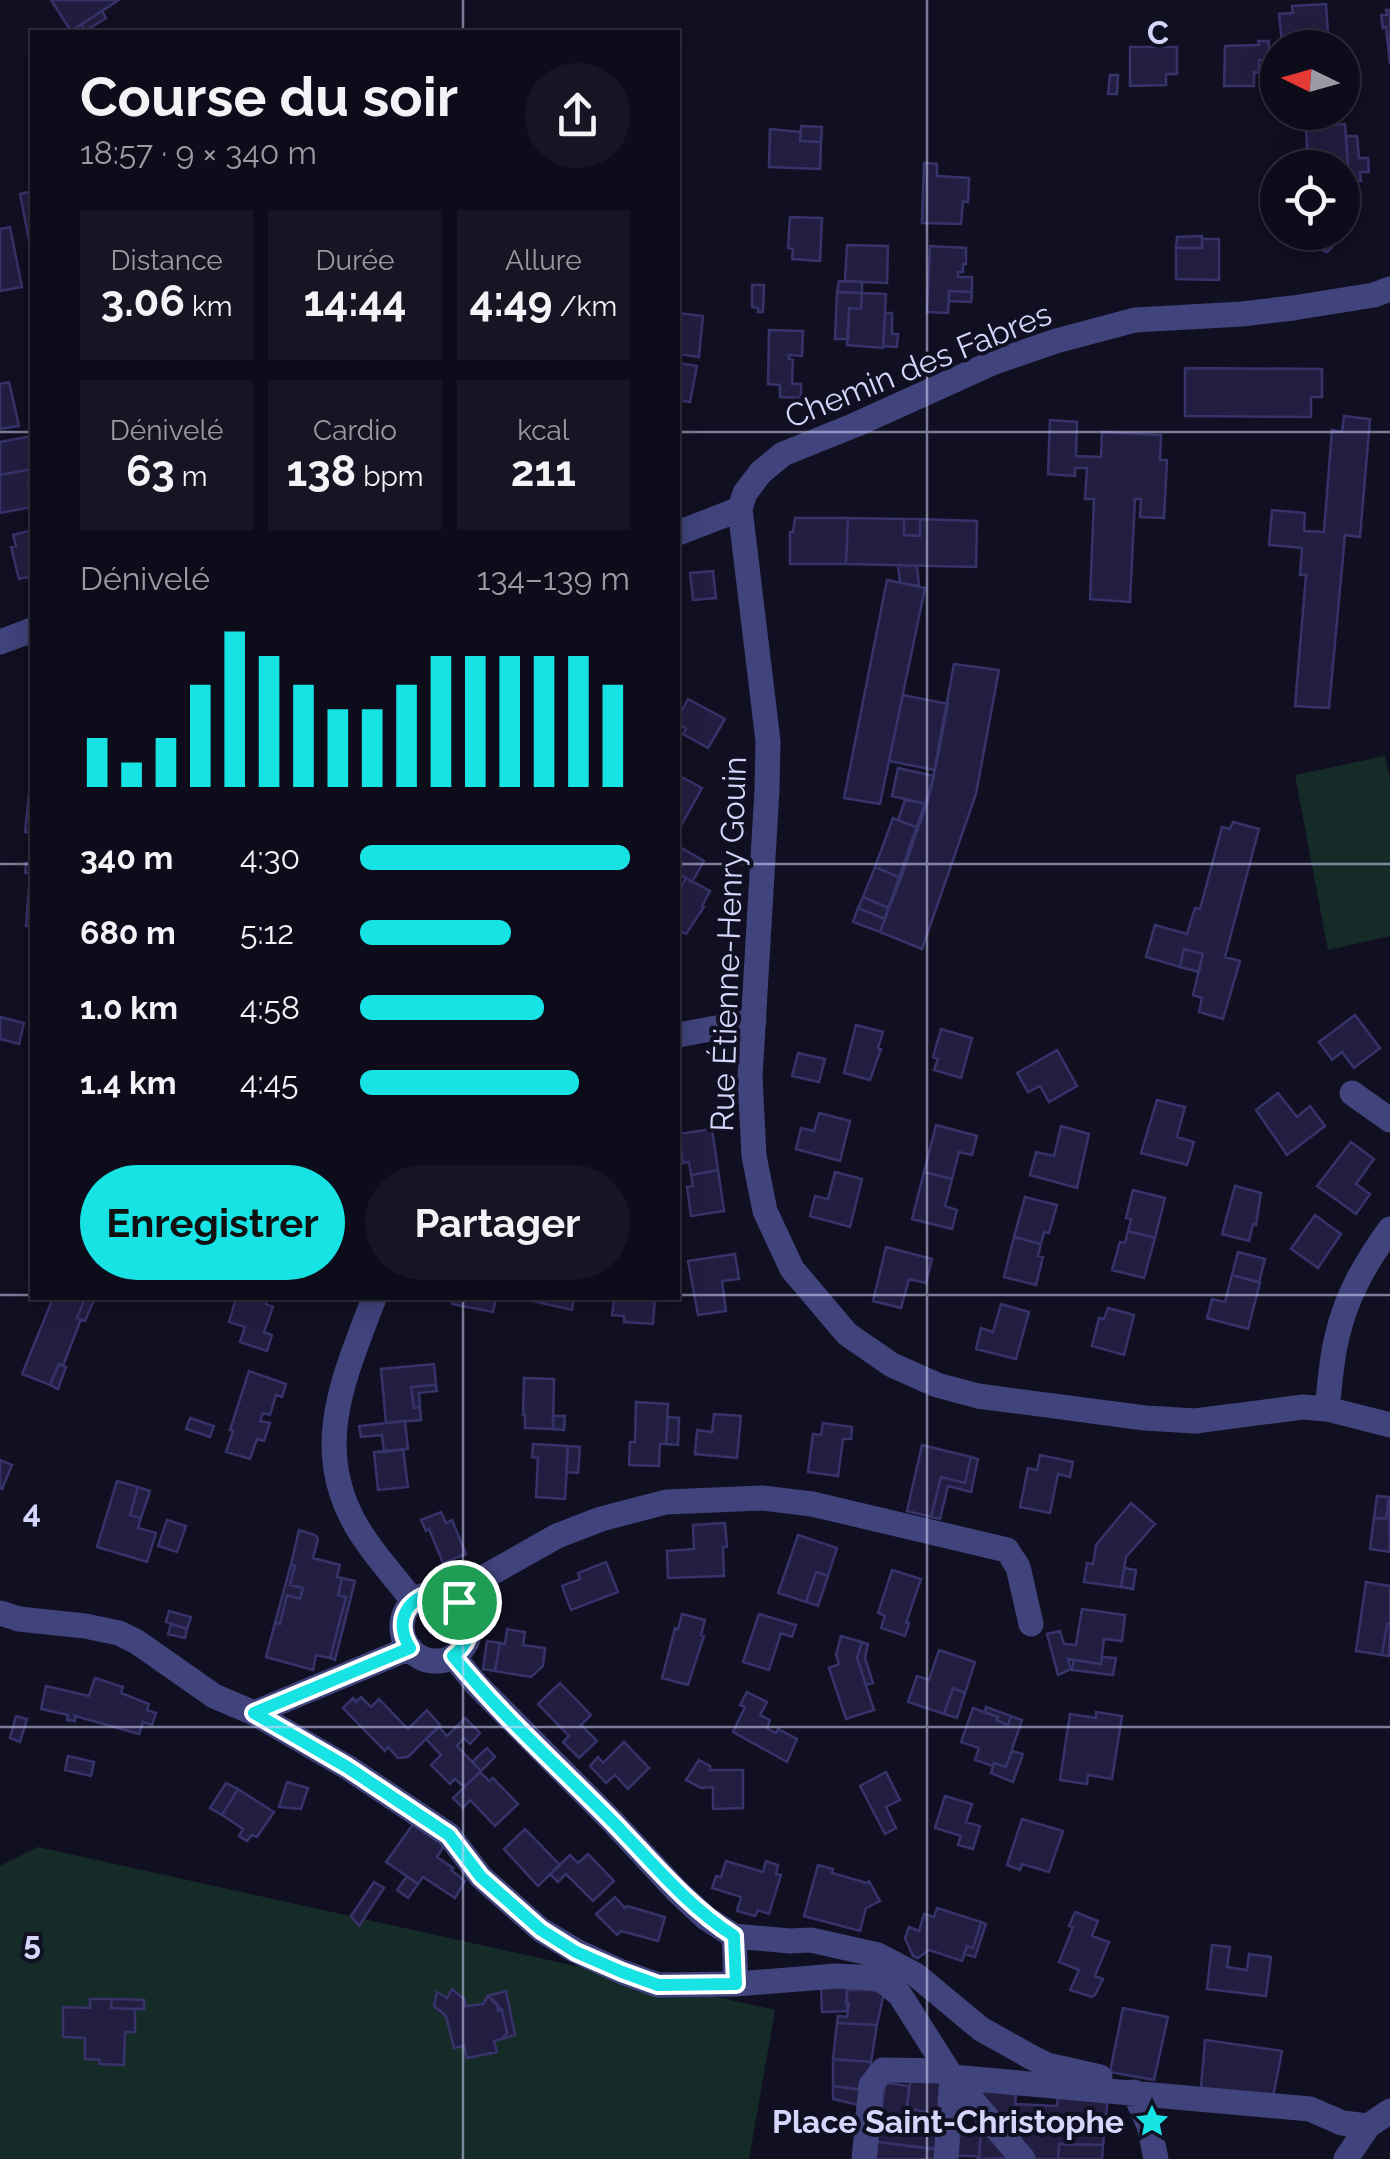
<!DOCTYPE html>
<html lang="fr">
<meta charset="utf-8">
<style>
body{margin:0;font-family:Raleway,sans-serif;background:#161523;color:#f1f3f6;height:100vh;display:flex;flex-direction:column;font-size:38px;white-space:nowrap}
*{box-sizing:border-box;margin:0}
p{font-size:32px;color:#9a9ba2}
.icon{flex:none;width:55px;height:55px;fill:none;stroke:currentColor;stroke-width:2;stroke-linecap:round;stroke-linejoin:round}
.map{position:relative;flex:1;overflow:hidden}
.sheet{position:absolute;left:30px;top:30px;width:650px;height:1270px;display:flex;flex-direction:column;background:#0d0c1a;border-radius:0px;box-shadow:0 5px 25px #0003,0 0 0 2px #2d2c39}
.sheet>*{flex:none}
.needle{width:65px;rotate:275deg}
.fabs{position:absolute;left:1260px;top:30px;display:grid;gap:20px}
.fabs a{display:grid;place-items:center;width:100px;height:100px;border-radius:50%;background:#0d0c1a;box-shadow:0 5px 25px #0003,0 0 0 2px #2d2c39;font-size:50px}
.pin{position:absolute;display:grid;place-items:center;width:85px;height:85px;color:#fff;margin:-42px;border:5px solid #fff;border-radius:50%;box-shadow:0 2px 10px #0007}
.round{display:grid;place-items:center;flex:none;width:105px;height:105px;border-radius:52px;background:#161523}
.headline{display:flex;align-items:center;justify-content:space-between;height:170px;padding:0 50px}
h1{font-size:55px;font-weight:700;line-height:75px}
.figures{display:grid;grid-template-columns:repeat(3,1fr);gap:15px;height:170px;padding:10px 50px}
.figures div{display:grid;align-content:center;border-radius:0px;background:#161523;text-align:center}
.figures b{font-size:42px;font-weight:700}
.figures small{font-size:28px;font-weight:400}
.figures p{font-size:28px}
.chart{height:280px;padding:20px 50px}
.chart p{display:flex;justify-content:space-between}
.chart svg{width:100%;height:180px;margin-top:10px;stroke:#17e3e4;stroke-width:6}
.button{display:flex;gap:20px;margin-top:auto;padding:20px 50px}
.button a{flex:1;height:115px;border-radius:60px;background:#17e3e4;color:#111;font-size:40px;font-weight:700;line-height:115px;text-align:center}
.button a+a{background:#161523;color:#f1f3f6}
ul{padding:0 50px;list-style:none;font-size:32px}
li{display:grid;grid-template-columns:160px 120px 1fr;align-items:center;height:75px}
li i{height:25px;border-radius:12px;background:#17e3e4}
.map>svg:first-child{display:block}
.green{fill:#142b28}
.building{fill:#221e41;stroke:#38326a;stroke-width:2.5}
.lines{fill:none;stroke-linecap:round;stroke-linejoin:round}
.minor{stroke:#40437c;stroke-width:25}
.route-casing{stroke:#fff;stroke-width:20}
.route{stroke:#17e3e4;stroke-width:12}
.grid{fill:none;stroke:#d6d5fb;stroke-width:2.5;stroke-opacity:0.55}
.labels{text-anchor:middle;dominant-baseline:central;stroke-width:8;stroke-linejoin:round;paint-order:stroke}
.street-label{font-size:32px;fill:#d6d5fb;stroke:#111022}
.poi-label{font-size:32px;font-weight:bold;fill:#d6d5fb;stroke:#111022;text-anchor:end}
.grid-label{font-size:32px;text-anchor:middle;font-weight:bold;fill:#d6d5fb;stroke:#111022;stroke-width:8;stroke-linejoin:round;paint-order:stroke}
</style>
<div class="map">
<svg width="1390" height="2159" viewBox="0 0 1390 2159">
<rect width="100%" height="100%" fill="#111022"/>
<path class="green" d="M1385 756 1390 780V936L1328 950 1295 775Z
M38 1847 775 2010 749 2159H0V1866Z"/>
<path class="building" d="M51 0H119L71 31Z
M1326 4 1329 48H1295V44H1282L1279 14 1293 13 1292 6Z
M1386 10H1390V64L1386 27 1383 28 1381 15H1387Z
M102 11 106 18 85 31 81 25Z
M1258 41H1269L1268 60H1259V73L1254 72V86H1224L1225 46 1259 45Z
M1130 47H1177V74H1166V85L1130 86Z
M1277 69 1278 90 1266 91 1265 70Z
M1110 75H1118L1117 94H1108Z
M1345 124 1349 181 1342 182V168H1308L1306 127Z
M801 126 822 127 821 142 800 141Z
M770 129 801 132 800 141 821 142 820 169 769 167Z
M1346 136H1357L1359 158H1368L1369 172H1360L1361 181H1349Z
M924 163 937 164V176L969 178 968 202 963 201 961 224 922 223Z
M32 191V256L20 194Z
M790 217 822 218 820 261 792 259 793 249 788 248Z
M10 227 22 287 0 291V229Z
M1318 232H1330L1332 247 1327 252 1323 251 1321 243H1318Z
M1202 236V248H1176L1177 237Z
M1202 239H1219V280L1176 279V248H1202Z
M847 245 888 246 887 283 845 281Z
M930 246 966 248V264H963V272H958V277H972V292L949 291 948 313 927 312Z
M839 281 862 282V293L837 292Z
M752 285H764L763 312H758V308L752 307Z
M949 291 972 292 971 302 949 301Z
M837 292 862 293 861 309 849 308 848 339H835Z
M862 293 886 294 883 348 847 345 849 308 861 309Z
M678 313 703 316 699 357 678 354Z
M885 313H892V334H898L897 347 883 346Z
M769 330 803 331 802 356 789 355V359L793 360 792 384H801V398L780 397V385L768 384Z
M678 363 697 366 690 402 678 400Z
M1185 368 1322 369V397H1311V417L1185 416Z
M9 382 19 426 0 429V384Z
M1344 416 1370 419 1360 537 1345 535 1329 708 1295 706 1306 575H1300L1302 548 1269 545 1272 510 1305 513 1304 531 1324 532 1332 430 1342 432Z
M1050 420 1077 422 1076 456 1101 457 1102 432 1161 435 1160 460H1167L1164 518 1140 517 1141 499H1135L1130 602 1090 599 1094 499H1085L1087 468H1075V476L1048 474Z
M31 436 32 469 0 475V442Z
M32 469V483L28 484 32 507 0 513V475Z
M795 518H848L846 564H790V532H793Z
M848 518 904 519V535L920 536V519L977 521 976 567 846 564Z
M904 519H920V536L904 535Z
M32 530V576L19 579 11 547 16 546 13 535Z
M898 566H917L919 586 900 583Z
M713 571 716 598 693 600 690 573Z
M887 580 925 588 880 804 844 798Z
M954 664 999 670 976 794 922 949 880 932 932 783Z
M903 695 948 704 935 770 889 761Z
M688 699 725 719 708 748 683 734 686 729 678 724V718Z
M898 768 934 776 927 804 892 796Z
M678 775 702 788 682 824 678 822Z
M30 784H32V833L25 832Z
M905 800 927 804 918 828 898 820Z
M893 818 918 828 901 878 875 867Z
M1233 822 1259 829 1225 957 1240 961 1223 1019 1199 1012 1202 998 1193 995 1203 954 1184 949 1180 967 1146 957 1155 925 1187 934 1195 908 1200 909 1222 827 1230 829Z
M680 847 704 861 692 882 678 873V851Z
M26 863H32V926H26L30 873H25Z
M875 867 901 878 889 908 863 897Z
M686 878 710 891 702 906 704 907 686 934 678 930V893Z
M863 897 889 908 885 919 858 908Z
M858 908 885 919 880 932 853 922Z
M1184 949 1203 954 1199 972 1180 967Z
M1355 1015 1380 1048 1354 1068 1342 1052 1332 1060 1319 1042Z
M0 1017 24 1023 19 1044 0 1039Z
M856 1025 883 1032 878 1048 881 1049 870 1080 844 1073Z
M941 1029 972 1038 961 1078 934 1070 938 1059 933 1057Z
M1057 1050 1077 1086 1049 1102 1040 1086 1028 1092 1017 1073Z
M798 1053 825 1059 819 1082 792 1076Z
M1278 1093 1297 1117 1310 1106 1325 1126 1287 1155 1256 1110Z
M1157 1100 1185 1107 1177 1137 1194 1142 1187 1165 1141 1153Z
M819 1113 850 1121 840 1161 796 1149 801 1128 814 1131Z
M936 1125 977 1136 972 1155 959 1152 952 1179 924 1172Z
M1061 1126 1089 1134 1077 1188 1030 1175 1036 1152 1054 1156Z
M712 1129 718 1170 691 1175 689 1162 683 1163 679 1134Z
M1351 1142 1374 1159 1356 1184 1370 1194 1356 1214 1317 1186Z
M718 1170 724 1211 691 1216 687 1187 693 1186 691 1175Z
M835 1172 862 1179 850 1227 810 1216 815 1196 828 1199Z
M924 1172 952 1179 945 1206 957 1210 952 1229 912 1219Z
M1235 1186 1261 1193 1256 1225 1253 1224 1249 1241 1222 1234Z
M1133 1190 1165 1198 1155 1238 1128 1231 1131 1219 1126 1218Z
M1025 1197 1057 1205 1049 1233 1044 1232 1041 1244 1014 1237Z
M1315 1215 1341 1234 1318 1268 1291 1249Z
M1128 1231 1155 1238 1144 1278 1112 1270 1120 1242 1125 1243Z
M1014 1237 1041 1244 1038 1256 1043 1257 1036 1285 1004 1277Z
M886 1247 932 1259 926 1283 909 1279 901 1308 873 1301Z
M1238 1252 1265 1259 1259 1282 1232 1275Z
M735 1254 739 1279 722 1281 726 1311 698 1315 688 1261Z
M1232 1275 1260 1283 1248 1329 1207 1318 1212 1299 1225 1302Z
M53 1298H85L77 1318 81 1319 63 1366 59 1364 50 1385 22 1374Z
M85 1298 94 1300 85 1321 77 1318Z
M236 1298H268L266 1304 273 1307 264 1332 272 1335 267 1351 240 1342 245 1327 229 1322Z
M453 1298H496L493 1312 452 1304Z
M524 1298H574L572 1310 524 1299Z
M614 1298H655L653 1324 624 1322V1316L612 1315Z
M1001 1304 1029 1312 1016 1359 976 1349 981 1328 993 1332Z
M1108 1308 1134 1315 1124 1355 1092 1346 1099 1318 1104 1319Z
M59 1364 66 1367 58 1389 50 1385Z
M434 1364 436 1385 411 1387 414 1408 420 1407 421 1420 386 1423 381 1369Z
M249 1371 286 1384 282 1397 276 1395 270 1415 263 1413 260 1421 270 1423 264 1441 257 1439 250 1459 226 1452 233 1431 230 1430Z
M524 1378 554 1379 553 1429 525 1428V1415H523Z
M436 1385 437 1391 419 1393 420 1407 414 1408 411 1387Z
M636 1402 668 1404 666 1444H660L659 1466 629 1465 630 1442H635Z
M714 1414 741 1416 737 1458 695 1454 697 1430 712 1432Z
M553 1416H565L564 1430 553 1429Z
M668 1417 679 1418 678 1445 666 1444Z
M190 1418 214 1426 210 1437 186 1429Z
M405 1421 408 1449 384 1452 382 1435 361 1437 359 1426Z
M823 1423 852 1427 851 1439H843L838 1476 808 1472 813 1434 821 1435Z
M533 1444 568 1446 565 1499 536 1497 538 1458 532 1457Z
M922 1445 971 1457 965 1483 941 1477 931 1517 907 1511Z
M568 1446 580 1447 578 1473 566 1472Z
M403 1449 408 1487 378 1490 374 1452Z
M1040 1455 1073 1462 1070 1477 1058 1474 1050 1513 1020 1507 1028 1468 1037 1470Z
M971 1457 978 1459 971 1492 948 1486 940 1519 931 1517 941 1477 965 1483Z
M0 1460 12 1465 2 1489 0 1488Z
M117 1481 138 1487 130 1515 141 1518 138 1528 156 1533 147 1562 97 1547Z
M138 1487 150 1491 141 1518 130 1515Z
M1377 1496 1389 1497 1386 1519 1374 1518Z
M1389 1497 1390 1552 1370 1549 1374 1518 1386 1519Z
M1131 1503 1155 1524 1126 1557 1121 1587 1084 1582 1087 1563 1093 1564 1096 1545Z
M441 1512 446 1523 452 1520 466 1554 443 1563 429 1529 426 1531 421 1520Z
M167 1520 186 1526 177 1552 158 1546Z
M725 1523 727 1547H723L724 1576 668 1578 667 1551 694 1549 693 1525Z
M299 1530 315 1535 318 1539 313 1558 340 1565 337 1577 342 1578 338 1595 346 1597 330 1658 316 1655 313 1670 266 1657 275 1623 280 1624 287 1595 300 1599 303 1588 290 1585 295 1565 291 1564Z
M798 1535 837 1548 828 1576 816 1572 806 1602 778 1593Z
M606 1562 618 1592 571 1610 562 1586 580 1579 578 1573Z
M291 1564 295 1565 290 1585 303 1588 300 1599 287 1595 280 1624 275 1623Z
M1124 1568 1136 1570 1133 1589 1121 1587Z
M892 1570 921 1579 906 1623H909L905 1636 881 1628 885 1616 878 1613Z
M816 1572 828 1576 818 1606 806 1602Z
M342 1578 355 1581 335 1660 330 1658 346 1597 338 1595Z
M1366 1582 1390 1586V1624H1387L1382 1655 1356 1651Z
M1082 1609 1125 1615 1122 1641 1104 1639 1101 1664 1068 1659 1071 1669 1058 1675 1047 1634 1060 1631 1064 1644 1076 1645Z
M169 1611 191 1617 187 1629 166 1622Z
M682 1614 705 1620 701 1635 704 1636 688 1685 662 1678 675 1628 678 1629Z
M759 1614 796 1625 792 1637 781 1633 769 1670 743 1662Z
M171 1624 187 1629 185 1638 168 1634Z
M1387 1624H1390L1389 1656 1382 1655Z
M507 1629 525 1632 523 1645 545 1648 543 1666 531 1677 495 1671 500 1643 505 1644Z
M841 1636 862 1642 857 1658 874 1710 846 1719 829 1668 839 1664 836 1655Z
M487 1641 500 1643 495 1671 483 1669Z
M862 1642 868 1644 865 1658 873 1683 866 1685 857 1658Z
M939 1650 975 1662 965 1693 953 1688 944 1714 908 1702 917 1676 929 1680Z
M1102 1657 1116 1658 1113 1675 1072 1670 1074 1660 1101 1664Z
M95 1678 123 1687 121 1693 149 1704 147 1710 156 1713 152 1725 143 1722 139 1734 75 1716V1721L67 1720 68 1715 41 1709 46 1686 89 1696Z
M560 1683 591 1715 581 1725 597 1741 579 1758 563 1742 569 1736 538 1704Z
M953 1688 965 1693 957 1718 944 1714Z
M747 1692 767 1702 760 1715 770 1720 767 1728 776 1733 778 1729 797 1739 787 1762 733 1732 745 1707 740 1705Z
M361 1697 371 1707 379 1699 408 1729 427 1710 440 1725 408 1757 398 1758 388 1747 385 1751 343 1708 353 1698 356 1702Z
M986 1707 1011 1716 1008 1725 996 1720 998 1717 985 1712Z
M973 1708 998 1717 996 1720 1008 1725 1011 1716 1022 1720 1006 1767 994 1763 993 1766 975 1760 979 1748 961 1742Z
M1096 1712 1122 1716 1112 1779 1088 1775 1087 1784 1060 1780 1070 1714 1096 1718Z
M16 1716 27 1719 20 1742 10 1738Z
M465 1718 480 1733 470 1744 464 1738 457 1746 481 1771 464 1787 455 1779 450 1784 431 1765 441 1755 426 1739 439 1727 447 1736Z
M624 1742 649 1768 628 1789 615 1775 606 1783 590 1766 598 1757 603 1763Z
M487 1748 495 1757 481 1771 472 1762Z
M1012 1751 1023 1754 1013 1782 991 1773 994 1763 1006 1767Z
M68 1756 94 1762 91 1776 65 1770Z
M699 1760 710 1766V1770H743V1808L713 1809V1787L701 1788 686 1780Z
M480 1772 489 1781 493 1778 518 1804 495 1826 470 1800 463 1808 453 1798Z
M886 1772 900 1800 886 1807 896 1828 885 1834 860 1786Z
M287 1782 308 1788 301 1809 279 1807Z
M226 1783 238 1789 222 1815 210 1808Z
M238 1789 274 1812 257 1837 252 1835 247 1841 239 1836 243 1829 222 1815Z
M945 1796 972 1804 966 1822 980 1826 973 1849 958 1845 961 1836 935 1828Z
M1022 1819 1063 1831 1049 1872 1022 1864 1020 1870 1007 1865Z
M414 1823 445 1844 437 1857 453 1868 451 1870 465 1881 455 1898 423 1877 418 1884 386 1862Z
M525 1829 560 1865 538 1886 504 1849Z
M588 1854 614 1881 593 1901 566 1874 558 1882 550 1874 570 1855 578 1863Z
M726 1861 763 1872 766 1861 778 1865 776 1874 781 1875 769 1914 758 1910 755 1916 737 1911 741 1897 712 1888 716 1876 721 1877Z
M818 1865 833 1869 832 1873 867 1883 869 1881 880 1901 866 1908 860 1931 804 1916Z
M407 1876 418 1884 408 1898 397 1890Z
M374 1882 384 1888 359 1926 351 1916Z
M615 1897 625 1908 627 1906 665 1917 658 1941 621 1931 617 1935 596 1914Z
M937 1908 981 1922 973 1948 967 1946 962 1961 929 1950 918 1958 913 1956 905 1938 909 1927 919 1931 924 1914 934 1917Z
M1075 1912 1098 1921 1092 1936 1109 1942 1095 1976 1103 1979 1095 1995 1092 1997 1070 1990 1079 1970 1059 1962 1073 1927 1069 1926Z
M981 1922 986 1924 975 1957 964 1954 967 1946 973 1948Z
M1212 1945 1230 1947 1227 1967 1247 1970 1249 1954 1271 1957 1266 1996 1207 1989Z
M847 1987V2011L822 2012 821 1988Z
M452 1989 465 2000V2006L483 2004 488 1996 497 2004 498 2011 502 2010 507 2033 502 2039 494 2041 497 2052 467 2058 464 2046 454 2048 446 2016 434 2006 437 1992 447 1998Z
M847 1990H871L884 1993 877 2025 837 2023 838 2016 847 2017 849 2003H846Z
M506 1991 515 2035 502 2039 507 2033 502 2010 488 1996Z
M90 1999H112L111 2008 135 2009V2032H125L124 2065 99 2064 100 2060 85 2059V2038L63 2037V2007L90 2008Z
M112 1999 144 2000V2009L111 2008Z
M1123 2008 1168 2017 1154 2080 1110 2072Z
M837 2023 877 2025 871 2062 833 2059Z
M1205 2040 1282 2051 1273 2097 1201 2088Z
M833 2059 871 2062 868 2091 833 2086Z
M911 2075 944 2084 941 2115 907 2108Z
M885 2083 909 2086 905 2126 880 2124Z
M833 2086 865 2090 863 2106 833 2099Z
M975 2086 1016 2090 1014 2135Z
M1058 2093 1108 2097 1103 2145 1059 2144 1058 2159H1029L1014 2140 1015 2104 1057 2106Z
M907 2108 941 2115 939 2131 905 2126Z
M880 2124 939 2131 936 2149 877 2142Z
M981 2128 1017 2158 979 2159Z
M981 2128 979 2159 975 2156H949L950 2129Z
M877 2142 939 2150 937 2159H876Z
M1059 2144 1103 2145 1102 2159H1058Z"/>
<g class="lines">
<path class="minor" d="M740 509 768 741 767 790 750 1077 754 1156 765 1211 792 1269 847 1334 892 1365 937 1385 978 1396 1145 1418 1195 1421 1303 1407 1327 1409 1390 1425
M678 533 740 509 745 493 761 472 783 454 855 425 992 363 1056 341 1135 320 1242 314 1293 308 1374 295 1390 289
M0 642 32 630
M678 1035 754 1021
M1352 1093 1390 1120
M374 1298C345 1376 310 1447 357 1527 372 1553 395 1577 413 1601
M1327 1409C1330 1385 1331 1360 1337 1337 1346 1296 1366 1262 1390 1229
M402 1627a34 34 0 1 1 68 0a34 34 0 1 1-68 0Z
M459 1602 488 1575 557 1536 601 1519 666 1502 762 1498 812 1504 1007 1550 1018 1567 1031 1624
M0 1613 19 1619 85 1626 119 1633 137 1642 214 1696 254 1713 347 1767 449 1835 481 1877 541 1930 576 1951 622 1972 658 1985 736 1984 836 1976 880 1978 900 1995 952 2077 1310 2109 1342 2123 1368 2126
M453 1656 476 1684 612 1821 677 1891 706 1918 734 1936 790 1941 811 1940 878 1955 916 1975 981 2029 1031 2057 1047 2065 1100 2077
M254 1713 410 1648
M734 1936 736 1984
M952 2077 1023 2159
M1134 2092 1149 2125 1156 2159
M864 2159 871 2085 883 2070 947 2071
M946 2159 952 2077
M1346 2159 1368 2126 1390 2111"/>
</g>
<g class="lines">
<g class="route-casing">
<path id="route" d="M438 1593C473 1601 481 1634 453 1656 501 1715 559 1767 612 1821 652 1862 686 1905 734 1936L736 1984 658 1985 622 1972 576 1952 541 1930 481 1877 449 1835 347 1767 254 1713 410 1648C393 1621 407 1596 438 1593Z"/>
</g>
<use href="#route" class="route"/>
</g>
<path class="grid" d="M463 0V32M927 0V2159M0 432H32M678 432H1390M0 864H32M678 864H1390M0 1295H32M678 1295H1390M463 1298V2159M0 1727H1390"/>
<defs>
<g id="sight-bare" transform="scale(2.7)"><path d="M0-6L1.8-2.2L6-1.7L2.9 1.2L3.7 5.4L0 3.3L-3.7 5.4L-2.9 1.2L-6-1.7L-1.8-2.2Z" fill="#17e3e4" stroke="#111022" stroke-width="2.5" paint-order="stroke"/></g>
</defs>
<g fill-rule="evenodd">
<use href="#sight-bare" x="1152" y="2121"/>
</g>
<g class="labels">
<g class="street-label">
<text transform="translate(918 365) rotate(-22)">Chemin des Fabres</text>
<text transform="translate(728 944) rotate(-88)">Rue Étienne-Henry Gouin</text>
</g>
<g class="poi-label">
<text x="1124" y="2121">Place Saint-Christophe</text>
</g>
</g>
<g class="grid-label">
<text x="1158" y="44">C</text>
<text x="32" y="1523">4</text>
<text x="32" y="1954">5</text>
</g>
</svg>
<div class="fabs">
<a><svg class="needle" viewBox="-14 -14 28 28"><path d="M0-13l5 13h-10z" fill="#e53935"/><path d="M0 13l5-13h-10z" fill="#9a9ba2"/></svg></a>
<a><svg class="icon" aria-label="locate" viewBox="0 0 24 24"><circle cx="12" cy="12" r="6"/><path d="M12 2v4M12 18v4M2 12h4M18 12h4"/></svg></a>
</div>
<div class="pin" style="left:459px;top:1602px;background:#1e9e55"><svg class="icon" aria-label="arrive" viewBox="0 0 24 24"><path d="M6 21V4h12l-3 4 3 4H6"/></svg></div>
<section class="sheet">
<div class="headline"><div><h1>Course du soir</h1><p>18:57 · 9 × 340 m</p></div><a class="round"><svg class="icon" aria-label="share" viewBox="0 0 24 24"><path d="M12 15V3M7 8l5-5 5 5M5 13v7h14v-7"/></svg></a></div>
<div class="figures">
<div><p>Distance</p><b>3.06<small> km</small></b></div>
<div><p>Durée</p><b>14:44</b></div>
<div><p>Allure</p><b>4:49<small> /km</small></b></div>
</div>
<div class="figures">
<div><p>Dénivelé</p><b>63<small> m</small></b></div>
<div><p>Cardio</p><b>138<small> bpm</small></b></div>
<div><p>kcal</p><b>211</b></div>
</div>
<div class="chart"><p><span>Dénivelé</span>134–139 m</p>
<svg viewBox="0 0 160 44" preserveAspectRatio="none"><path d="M5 44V32M15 44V38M25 44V32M35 44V19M45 44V6M55 44V12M65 44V19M75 44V25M85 44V25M95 44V19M105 44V12M115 44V12M125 44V12M135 44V12M145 44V12M155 44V19"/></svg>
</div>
<ul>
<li><b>340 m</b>4:30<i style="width:100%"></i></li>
<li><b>680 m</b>5:12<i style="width:56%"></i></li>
<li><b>1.0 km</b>4:58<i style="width:68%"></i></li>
<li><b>1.4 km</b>4:45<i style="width:81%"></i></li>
</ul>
<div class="button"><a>Enregistrer</a><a>Partager</a></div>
</section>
</div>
